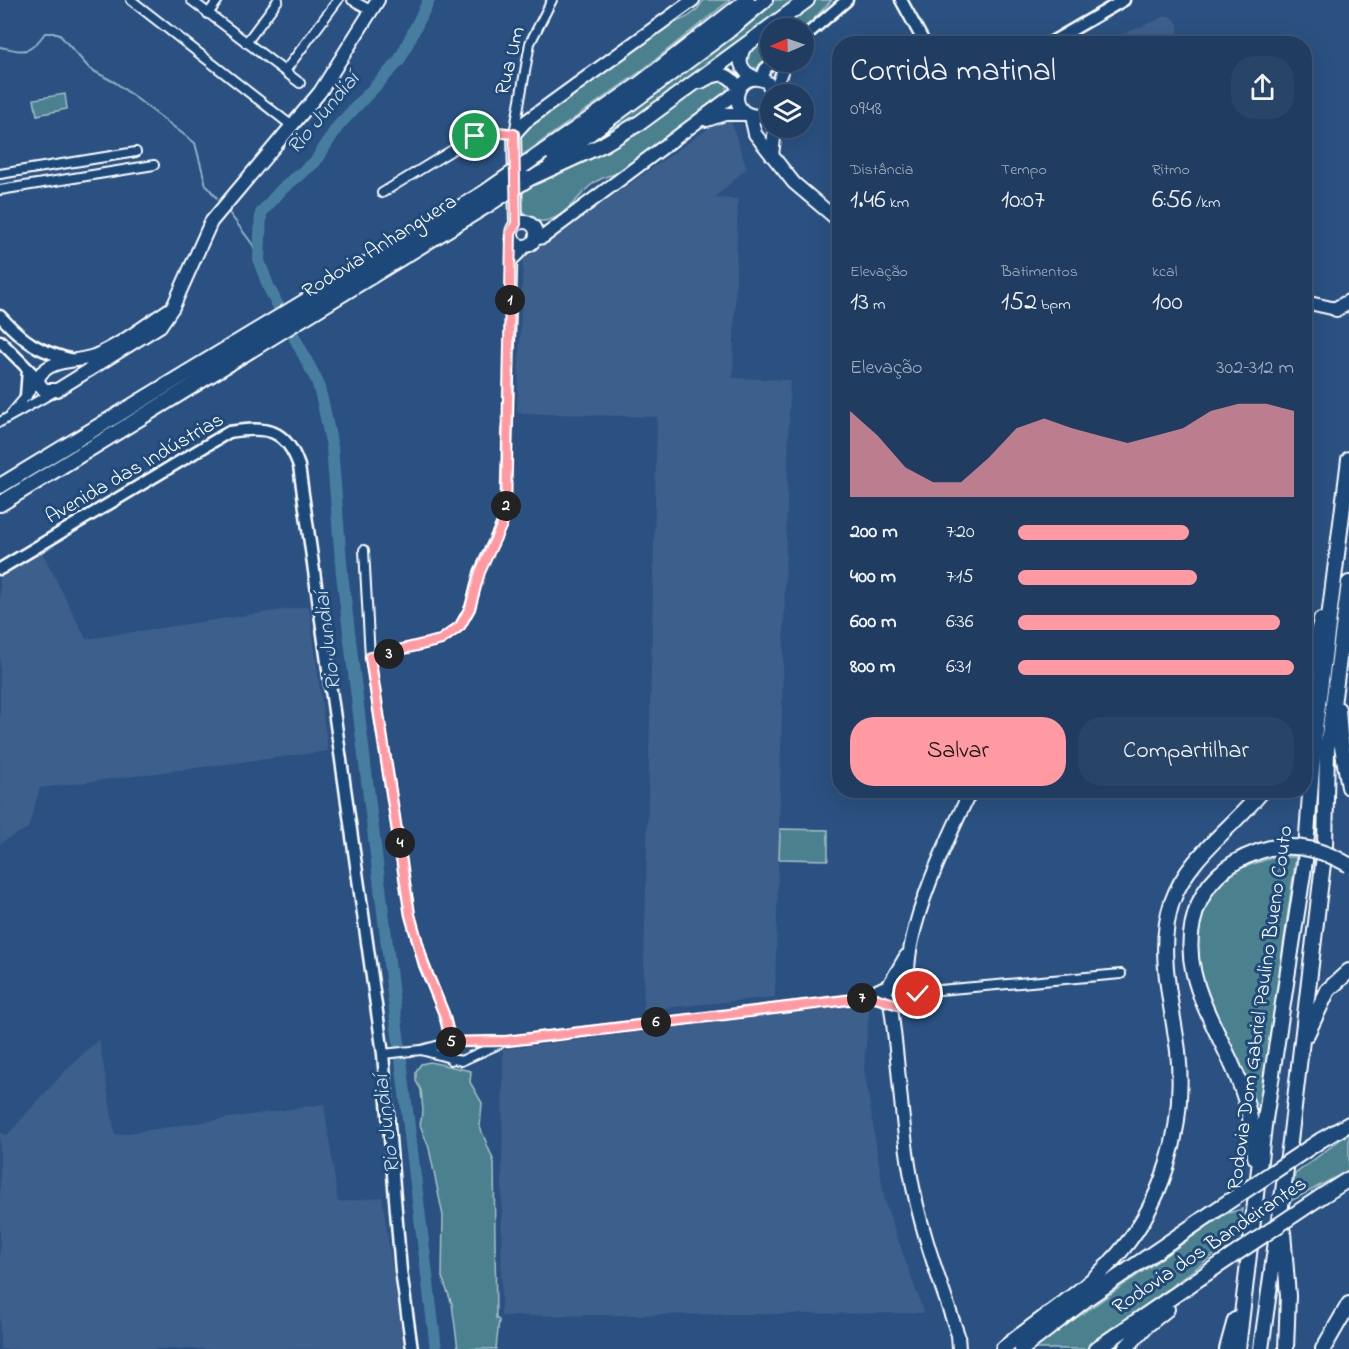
<!DOCTYPE html>
<html lang="pt">
<meta charset="utf-8">
<style>
body{margin:0;font-family:"Indie Flower",sans-serif;background:#284467;color:#f1f3f6;height:100vh;display:flex;flex-direction:column;font-size:22px;white-space:nowrap}
*{box-sizing:border-box;margin:0}
p{font-size:20px;color:#a2aebd}
.icon{flex:none;width:33px;height:33px;fill:none;stroke:currentColor;stroke-width:2;stroke-linecap:round;stroke-linejoin:round}
.map{position:relative;flex:1;overflow:hidden}
.sheet{position:absolute;left:832px;top:36px;width:480px;height:762px;display:flex;flex-direction:column;background:#203d61;border-radius:24px;box-shadow:0 6px 24px #0002,0 0 0 2px #3d5676}
.sheet>*{flex:none}
.needle{width:39px;rotate:268deg}
.fabs{position:absolute;left:760px;top:18px;display:grid;gap:12px}
.fabs a{display:grid;place-items:center;width:54px;height:54px;border-radius:50%;background:#203d61;box-shadow:0 6px 24px #0002,0 0 0 2px #3d5676;font-size:30px}
.pin{position:absolute;display:grid;place-items:center;width:51px;height:51px;color:#fff;margin:-26px;border:3px solid #fff;border-radius:50%;box-shadow:0 2px 6px #0007}
.km{position:absolute;width:30px;height:30px;margin:-15px;border-radius:50%;background:#222;color:#fff;font-size:16px;line-height:30px;text-align:center}
.round{display:grid;place-items:center;flex:none;width:63px;height:63px;border-radius:24px;background:#284467}
.head{display:flex;align-items:center;justify-content:space-between;height:102px;padding:0 18px}
h1{font-size:33px;font-weight:600;line-height:45px}
.metrics{display:grid;grid-template-columns:repeat(3,1fr);gap:9px;height:102px;padding:6px 18px}
.metrics div{display:grid;align-content:center}
.metrics b{font-size:26px;font-weight:600}
.metrics small{font-size:16px;font-weight:400}
.metrics p{font-size:16px}
.chart{height:168px;padding:12px 18px}
.chart p{display:flex;justify-content:space-between}
.chart svg{width:100%;height:108px;margin-top:6px;fill:#ff9aa2;opacity:.7}
.action{display:flex;gap:12px;margin-top:auto;padding:12px 18px}
.action a{flex:1;height:69px;border-radius:24px;background:#ff9aa2;color:#111;font-size:24px;font-weight:600;line-height:69px;text-align:center}
.action a+a{background:#284467;color:#f1f3f6}
ul{padding:0 18px;list-style:none;font-size:20px}
li{display:grid;grid-template-columns:96px 72px 1fr;align-items:center;height:45px}
li i{height:15px;border-radius:8px;background:#ff9aa2}
.map>svg:first-child{display:block}
.built{fill:#3d5e8c}
.green{fill:#4c818f;stroke:#a6c0c7;stroke-width:1.5}
.lines{fill:none;stroke-linecap:round;stroke-linejoin:round}
.stream{stroke:#90b2c5;stroke-width:2}
.river{stroke:#467e9f;stroke-width:12}
.street-casing{stroke:#fff;stroke-width:12}
.secondary-casing{stroke:#fff;stroke-width:15}
.primary-casing{stroke:#fff;stroke-width:16}
.highway-casing{stroke:#fff;stroke-width:18}
.street{stroke:#1f4a7a;stroke-width:8}
.secondary{stroke:#1f4a7a;stroke-width:10}
.primary{stroke:#1f4a7a;stroke-width:12}
.highway{stroke:#1f4a7a;stroke-width:14}
.highway-bridge-casing{stroke:#fff;stroke-width:18;stroke-linecap:butt}
.highway-bridge{stroke:#1f4a7a;stroke-width:14}
.route-casing{stroke:#fff;stroke-width:12}
.route{stroke:#ff9aa2;stroke-width:8}
.labels{text-anchor:middle;dominant-baseline:central;stroke-width:6;stroke-linejoin:round;paint-order:stroke}
.street-label{font-size:21px;fill:#fff;stroke:#1f4a7a}
.water-label{font-size:22px;font-style:italic;fill:#d1dfe7;stroke:#1f4a7a}
</style>
<div class="map">
<svg width="1349" height="1349" viewBox="0 0 1349 1349">
<rect width="100%" height="100%" fill="#2a5181"/>
<filter id="ink" filterUnits="userSpaceOnUse"><feTurbulence type="fractalNoise" baseFrequency=".0167" numOctaves="2"/><feDisplacementMap in="SourceGraphic" scale="12" xChannelSelector="R" yChannelSelector="G"/><feConvolveMatrix kernelMatrix="1 2 1 2 8 2 1 2 1" color-interpolation-filters="sRGB"/></filter>
<g filter="url(#ink)">
<path class="built" d="M1166 16 1172 17 1178 24V43H1102Z
M731 122 747 168 714 198 738 199 733 378 790 380 775 997 643 1010 657 417 517 413 523 259 716 123Z
M42 552 86 639 309 606 328 751 40 788 28 828 0 843V578Z
M870 1003 864 1067 885 1203 924 1313 501 1316 503 1049Z
M99 1039 115 1135 324 1104 338 1202 382 1197 404 1349H0V1132L7 1135 67 1069Z"/>
<path class="green" d="M703 0H730L641 71 518 158V141L521 132 668 24C682 21 697 14 703 0Z
M773 0H796L631 124 587 145 703 58Z
M812 0H832L804 29 775 28Z
M771 31V57L758 68H748L745 52Z
M715 78 727 83 726 93 722 98 615 174C606 176 597 180 590 186 576 199 555 230 532 219 523 214 519 207 517 197L543 179Z
M65 94 67 109 37 115 34 99Z
M780 829 828 830V860L779 859Z
M1274 857H1296L1255 1139 1195 978 1196 916 1221 881 1238 869Z
M430 1062 471 1071 470 1082 482 1103 480 1127 494 1162 496 1318 499 1320 496 1349H458L452 1304 442 1277 443 1216 429 1148 420 1125 423 1111 421 1090 416 1081V1071L421 1064Z
M1349 1133V1170L1291 1201 1295 1174Z
M1242 1209 1238 1237 1087 1349H1032L1225 1214Z"/>
<g class="lines">
<path class="stream" d="M0 47C25 52 29 55 45 33H58L90 69 116 83 195 143 206 185 217 198
M227 210 253 245 259 261"/>
<path class="river" d="M429 0 399 61 338 126 315 162 282 189 261 213 259 261 269 288 317 381 323 403 332 447 342 574 436 1349"/>
<g class="street-casing">
<path id="street" d="M131 0 292 126
M191 0 300 83
M352 0 372 11
M208 14 218 0
M246 43 278 0
M285 71 338 0
M0 174 136 152
M0 190 154 165
M382 193 475 136 496 132 514 134 530 43 552 0
M512 262 528 246
M11 414 38 382
M0 422 54 392
M364 550 370 657 410 915 424 965 444 1014 451 1042 449 1051 451 1060
M370 657 441 640 460 626 470 608 479 572 505 516 513 240
M859 997 889 983
M911 997 928 991 1121 974
M421 1050 461 1061 501 1043
M383 1054 421 1050 451 1042 507 1041 855 999 872 997 889 1001"/>
</g>
<g class="secondary-casing">
<path id="secondary" d="M901 0 925 44
M804 37 847 0
M1048 44 1124 0
M761 79 765 69 773 62
M774 92 786 62
M0 316C24 342 39 352 74 360
M0 341 38 379
M26 396 28 370
M0 569 229 432C266 426 286 428 299 466L383 1054 401 1271 412 1349"/>
</g>
<g class="primary-casing">
<path id="primary" d="M745 45C738 61 738 70 756 78
M701 82C717 73 728 70 738 88
M771 107 758 116C723 115 736 66 767 82L774 94
M751 116 755 134 794 183 840 222
M707 120 725 114H745
M772 156 775 128
M512 234a12 12 0 1 1 24 0a12 12 0 1 1-24 0Z
M516 224 514 134 525 122 693 0
M535 239 543 237 737 92
M1305 302 1336 309
M173 307C148 323 121 345 94 356 75 363 52 358 39 376L38 382 44 390H57L160 326 173 307 211 222 320 92 378 0
M892 980 901 979 910 986 911 997 903 1004 890 1002 885 992 906 956
M909 985C901 934 948 838 971 790
M890 1002C899 1058 900 1115 910 1171 919 1226 940 1282 958 1335L959 1349"/>
</g>
<g class="highway-casing">
<path id="highway" d="M543 152 641 83 747 0
M551 162 728 31 765 0
M528 179 602 145 641 122 807 0
M1336 309 1349 302
M0 486 484 193
M0 504 489 204
M1305 685 1321 620
M1338 709 1340 735 1349 787
M1307 1034 1328 990 1349 971
M1321 1140 1349 1124
M1255 1157C1254 1124 1244 1090 1230 1060 1206 1008 1174 959 1200 901 1213 872 1240 856 1270 848
M1322 1196 1349 1179
M1283 1232 1288 1296 1286 1349
M1003 1349C1037 1321 1078 1296 1109 1264 1164 1208 1186 1127 1178 1051 1172 1003 1156 950 1172 902 1188 856 1233 828 1263 790
M1022 1349 1089 1297 1219 1208
M1096 1349 1210 1271
M1125 1349 1147 1325 1167 1309
M1227 1349 1235 1320
M1238 1349 1264 1126 1305 861 1315 729 1349 459
M1261 1349 1290 1141 1325 847 1327 750 1349 583
M1323 1349 1349 1304"/>
</g>
<use href="#street" class="street"/>
<use href="#secondary" class="secondary"/>
<use href="#primary" class="primary"/>
<use href="#highway" class="highway"/>
<g class="highway-bridge-casing">
<path id="highway-bridge" d="M484 193 543 152
M489 204 528 179
M1270 848C1300 844 1323 850 1349 865
M1219 1208 1321 1140
M1210 1271 1322 1196"/>
</g>
<use href="#highway-bridge" class="highway-bridge"/>
</g>
</g>
<g class="lines" filter="url(#ink)">
<g class="route-casing">
<path id="route" d="M475 136 496 132 514 134 516 224 511 233 506 516 480 572 470 608 460 626 441 640 370 657 410 915 424 965 444 1014 451 1042 507 1041 872 997 898 1005 918 994"/>
</g>
<use href="#route" class="route"/>
</g>
<g class="labels">
<g class="street-label">
<text transform="translate(511 61) rotate(-76)">Rua Um</text>
<text transform="translate(380 247) rotate(-32)">Rodovia Anhanguera</text>
<text transform="translate(135 469) rotate(-30)">Avenida das Indústrias</text>
<text transform="translate(1261 1008) rotate(-82)">Rodovia Dom Gabriel Paulino Bueno Couto</text>
<text transform="translate(1210 1246) rotate(-34)">Rodovia dos Bandeirantes</text>
</g>
<g class="water-label">
<text transform="translate(324 114) rotate(-50)">Rio Jundiaí</text>
<text transform="translate(329 641) rotate(-97)">Rio Jundiaí</text>
<text transform="translate(388 1124) rotate(-97)">Rio Jundiaí</text>
</g>
</g>
</svg>
<div class="fabs">
<a><svg class="needle" viewBox="-14 -14 28 28"><path d="M0-13l5 13h-10z" fill="#e53935"/><path d="M0 13l5-13h-10z" fill="#a2aebd"/></svg></a>
<a><svg class="icon" aria-label="layers" viewBox="0 0 24 24"><path d="M12 4l9 5-9 5-9-5zM3 14l9 5 9-5"/></svg></a>
</div>
<div class="pin" style="left:475px;top:136px;background:#1e9e55"><svg class="icon" aria-label="arrive" viewBox="0 0 24 24"><path d="M6 21V4h12l-3 4 3 4H6"/></svg></div>
<div class="pin" style="left:918px;top:994px;background:#d93025"><svg class="icon" aria-label="check" viewBox="0 0 24 24"><path d="M5 12l5 5 9-10"/></svg></div>
<b class="km" style="left:510px;top:300px">1</b>
<b class="km" style="left:506px;top:506px">2</b>
<b class="km" style="left:389px;top:654px">3</b>
<b class="km" style="left:400px;top:843px">4</b>
<b class="km" style="left:451px;top:1042px">5</b>
<b class="km" style="left:656px;top:1022px">6</b>
<b class="km" style="left:862px;top:998px">7</b>
<section class="sheet">
<div class="head"><div><h1>Corrida matinal</h1><p>09:48</p></div><a class="round"><svg class="icon" aria-label="share" viewBox="0 0 24 24"><path d="M12 15V3M7 8l5-5 5 5M5 13v7h14v-7"/></svg></a></div>
<div class="metrics">
<div><p>Distância</p><b>1.46<small> km</small></b></div>
<div><p>Tempo</p><b>10:07</b></div>
<div><p>Ritmo</p><b>6:56<small> /km</small></b></div>
</div>
<div class="metrics">
<div><p>Elevação</p><b>13<small> m</small></b></div>
<div><p>Batimentos</p><b>152<small> bpm</small></b></div>
<div><p>kcal</p><b>100</b></div>
</div>
<div class="chart"><p><span>Elevação</span>302–312 m</p>
<svg viewBox="0 0 160 44" preserveAspectRatio="none"><path d="M0 44V9L10 19L20 32L30 38L40 38L50 28L60 16L70 12L80 16L90 19L100 22L110 19L120 16L130 9L140 6L150 6L160 9V44z"/></svg>
</div>
<ul>
<li><b>200 m</b>7:20<i style="width:62%"></i></li>
<li><b>400 m</b>7:15<i style="width:65%"></i></li>
<li><b>600 m</b>6:36<i style="width:95%"></i></li>
<li><b>800 m</b>6:31<i style="width:100%"></i></li>
</ul>
<div class="action"><a>Salvar</a><a>Compartilhar</a></div>
</section>
</div>
